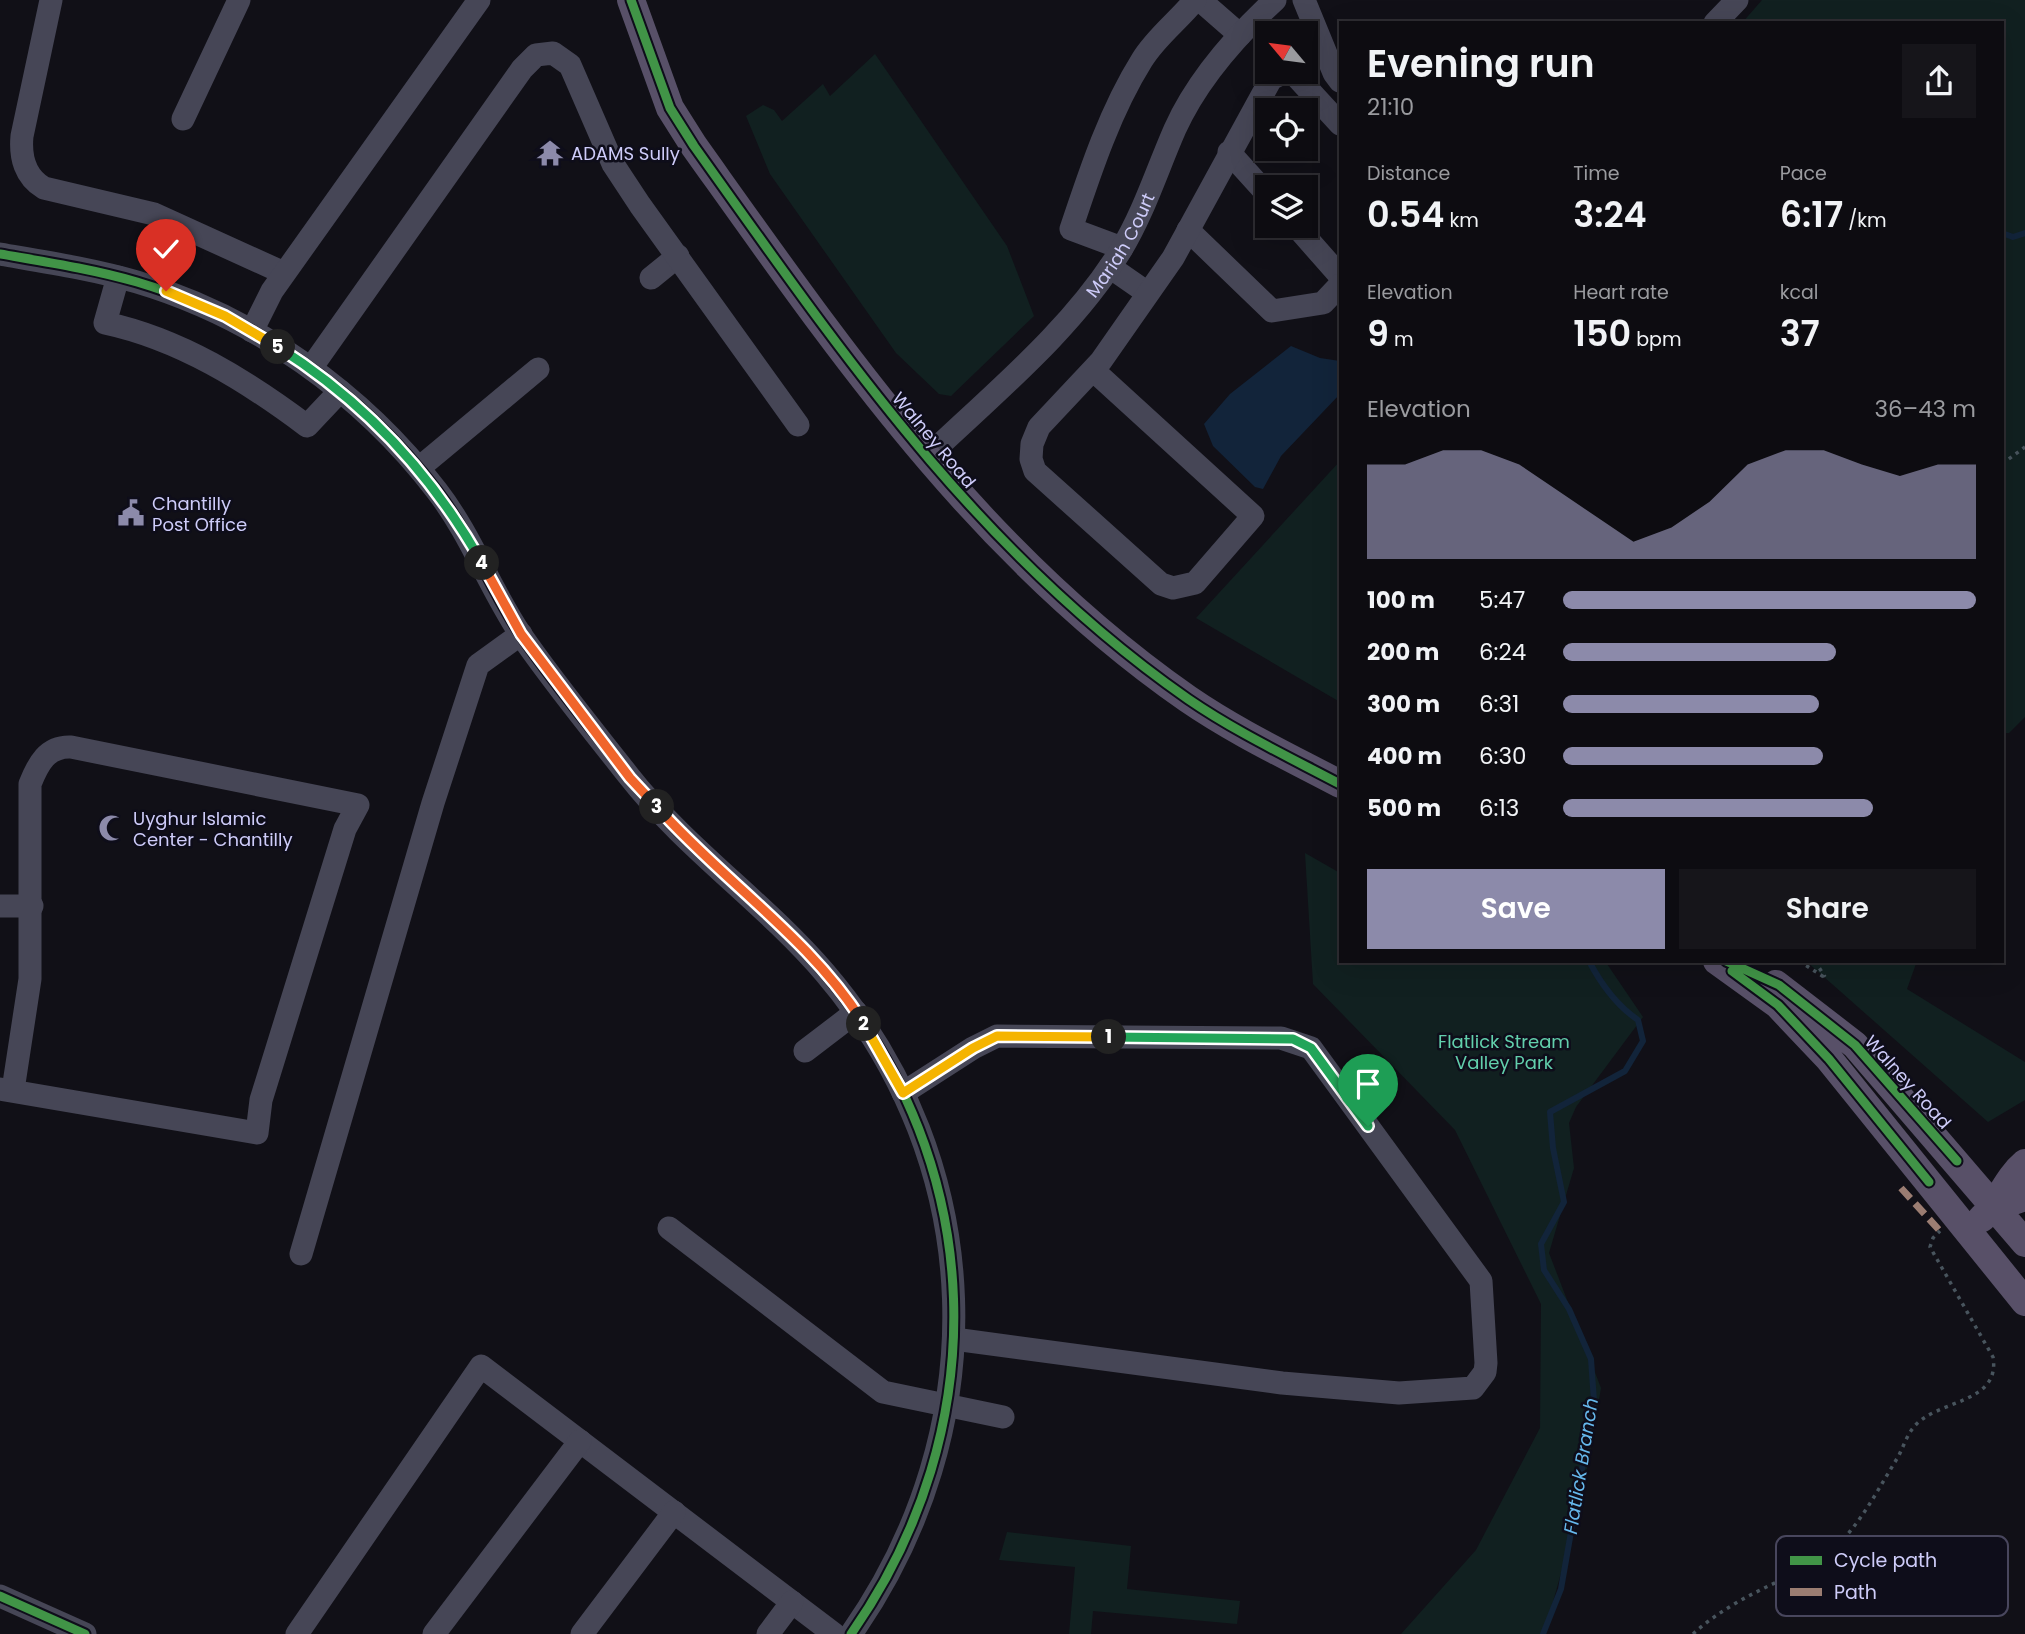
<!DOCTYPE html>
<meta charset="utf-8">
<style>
body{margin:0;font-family:Poppins,sans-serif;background:#16151a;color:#f1f3f6;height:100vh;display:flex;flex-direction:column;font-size:26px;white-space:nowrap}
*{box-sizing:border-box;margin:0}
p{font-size:23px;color:#9a9b9f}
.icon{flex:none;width:38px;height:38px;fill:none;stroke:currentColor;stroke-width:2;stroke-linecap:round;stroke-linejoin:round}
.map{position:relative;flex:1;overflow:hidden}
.drawer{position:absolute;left:1339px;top:21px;width:665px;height:942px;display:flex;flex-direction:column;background:#0d0c11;border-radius:0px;box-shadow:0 7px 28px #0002,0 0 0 2px #2d2c31}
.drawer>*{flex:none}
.needle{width:46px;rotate:299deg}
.fabs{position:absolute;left:1255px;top:21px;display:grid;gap:14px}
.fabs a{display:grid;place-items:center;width:63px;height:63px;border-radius:0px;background:#0d0c11;box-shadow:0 7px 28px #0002,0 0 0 2px #2d2c31;font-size:35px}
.pin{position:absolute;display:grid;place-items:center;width:60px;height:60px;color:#fff;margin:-72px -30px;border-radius:50% 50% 50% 0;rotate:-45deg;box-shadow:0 0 7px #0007}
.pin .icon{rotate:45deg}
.km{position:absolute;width:35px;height:35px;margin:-18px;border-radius:50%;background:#222;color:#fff;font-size:19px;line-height:35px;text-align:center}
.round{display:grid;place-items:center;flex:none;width:74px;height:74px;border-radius:0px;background:#16151a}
.headline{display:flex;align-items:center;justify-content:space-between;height:119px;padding:0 28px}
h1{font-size:38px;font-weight:600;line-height:52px}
.metrics{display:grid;grid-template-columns:repeat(3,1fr);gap:10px;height:119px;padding:7px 28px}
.metrics div{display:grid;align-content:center}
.metrics b{font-size:35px;font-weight:600}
.metrics small{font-size:19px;font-weight:400}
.metrics p{font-size:19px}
.chart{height:196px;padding:14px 28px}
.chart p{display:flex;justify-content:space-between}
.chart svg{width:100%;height:126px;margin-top:7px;fill:#8c8aaa;opacity:.7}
.action{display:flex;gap:14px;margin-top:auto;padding:14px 28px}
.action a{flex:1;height:80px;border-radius:0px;background:#8c8aaa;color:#fff;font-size:28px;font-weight:600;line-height:80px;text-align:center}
.action a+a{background:#16151a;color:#f1f3f6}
ul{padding:0 28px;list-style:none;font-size:23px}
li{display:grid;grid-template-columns:112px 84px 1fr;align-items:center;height:52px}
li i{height:18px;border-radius:9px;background:#8c8aaa}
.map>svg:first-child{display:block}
.green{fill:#112020}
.water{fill:#12243a}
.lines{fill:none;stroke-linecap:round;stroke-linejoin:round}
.stream{stroke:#12243a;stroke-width:6}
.path{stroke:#48545d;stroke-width:3.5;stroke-dasharray:3.5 5;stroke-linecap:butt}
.minor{stroke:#464656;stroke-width:23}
.major{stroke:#585068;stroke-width:28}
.quiet{stroke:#9b7d72;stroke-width:7;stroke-dasharray:14 7;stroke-linecap:butt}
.cycleway-casing{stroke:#0e0d1a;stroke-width:13}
.cycleway{stroke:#419447;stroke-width:9}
.split-1-casing{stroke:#fff;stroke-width:14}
.split-2-casing{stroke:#fff;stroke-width:14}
.split-3-casing{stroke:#fff;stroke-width:14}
.split-4-casing{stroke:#fff;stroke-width:14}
.split-5-casing{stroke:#fff;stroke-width:14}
.split-6-casing{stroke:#fff;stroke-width:14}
.split-1{stroke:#22a559;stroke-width:9}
.split-2{stroke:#f5b400;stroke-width:9}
.split-3{stroke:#f0652b;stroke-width:9}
.split-4{stroke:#f0652b;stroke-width:9}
.split-5{stroke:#22a559;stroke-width:9}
.split-6{stroke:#f5b400;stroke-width:9}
.labels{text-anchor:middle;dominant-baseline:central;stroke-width:5;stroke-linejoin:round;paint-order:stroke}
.poi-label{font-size:18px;fill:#ceccf9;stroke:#0e0d1a;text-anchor:start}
.street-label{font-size:18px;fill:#ceccf9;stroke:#0e0d1a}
.park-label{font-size:18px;fill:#62cfac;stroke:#0e0d1a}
.water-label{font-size:19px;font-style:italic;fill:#66b8ec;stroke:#0e0d1a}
.key{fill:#0e0d1a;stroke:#48465d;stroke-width:2}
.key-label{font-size:19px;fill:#ceccf9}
</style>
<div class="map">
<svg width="2025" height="1634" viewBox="0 0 2025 1634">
<rect width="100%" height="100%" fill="#111017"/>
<path class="green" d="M1762 0H2025V717L2009 733H2002V23H1742Z
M875 54 1007 246 1034 316 951 396 939 394 896 353 770 174 746 116 763 105 774 110 782 121 823 84 830 96Z
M1340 461V702L1196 618Z
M1305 853 1340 873V961H1605L1643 1017 1576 1107 1569 1123 1574 1168 1549 1253 1601 1388 1582 1498 1544 1634H1401L1476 1550 1540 1428 1541 1304 1455 1130 1313 984Z
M1806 961H1917L1907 989 2025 1062V1100L1988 1122Z
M1007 1532 1131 1546 1127 1589 1240 1601 1237 1624 1093 1611 1091 1634H1069L1075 1567 999 1560Z"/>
<path class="water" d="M1291 346 1320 358 1340 361V394L1281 456 1263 489 1255 487 1213 446 1204 424 1230 394Z"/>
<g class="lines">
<path class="stream" d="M2002 233 2013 237 2025 233
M1543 1634 1561 1589 1594 1401 1591 1359 1569 1309 1544 1270 1541 1244 1564 1202 1553 1148 1550 1112 1625 1071 1643 1041 1638 1020C1616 1005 1601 984 1589 961"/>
<path class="path" d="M2002 464 2025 447
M1799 961 1827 979
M1815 961 1825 977
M1693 1634C1718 1611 1749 1595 1779 1581 1793 1574 1810 1569 1822 1559 1857 1532 1875 1494 1898 1457 1903 1448 1906 1437 1913 1428 1935 1399 2001 1405 1993 1357L1930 1247 1933 1238 1940 1231"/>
<g class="minor">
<path d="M51 0 22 136C20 157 25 177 44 188L154 214 284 273"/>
<path d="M1200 0 1240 35"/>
<path d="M1304 0 1334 73 1340 81"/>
<path d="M1715 23 1737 0"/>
<path d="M183 119 239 0"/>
<path d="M1229 152 1267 194"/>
<path d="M1296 226 1340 276"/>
<path d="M1188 230 1272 311 1323 303 1340 285"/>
<path d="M1122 248 1071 229C1090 172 1110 111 1142 60 1156 37 1178 21 1195 0"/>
<path d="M0 254C46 262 92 269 137 282 255 317 362 393 437 491 471 535 490 589 521 635 554 683 592 729 628 775 686 849 764 902 825 973 989 1165 995 1429 851 1634"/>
<path d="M1110 267 1146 292"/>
<path d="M118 277 105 323C180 339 247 381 307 426L340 391"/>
<path d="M651 278 678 256"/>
<path d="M252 331 272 291 479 0"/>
<path d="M311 368 522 69 536 55 553 53 570 65 613 164 640 205 798 425"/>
<path d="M1093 370 1253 516 1195 583 1173 588 1161 584 1035 471 1031 459 1032 444 1039 427 1101 361 1173 258 1271 79 1283 73 1294 74 1340 124"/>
<path id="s1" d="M926 458C994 393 1071 331 1121 250 1144 212 1157 170 1175 129 1197 80 1235 37 1275 0"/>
<path d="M419 468 538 369"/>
<path d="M0 906H32"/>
<path d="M805 1051 856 1012"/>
<path d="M0 1089 257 1133 261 1100 345 829 358 805 71 747C47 746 38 764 30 784V979L13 1090"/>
<path d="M903 1093 973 1048 997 1036 1281 1038 1311 1048 1481 1281 1486 1363 1485 1372 1473 1388 1399 1393 1282 1383 954 1339"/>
<path d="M669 1228 883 1392 1003 1417"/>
<path d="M301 1254 433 803 478 665 521 634"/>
<path d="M0 1596 85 1634"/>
<path d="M297 1634 481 1366 834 1634"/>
<path d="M434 1634 580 1441"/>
<path d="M582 1634 674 1512"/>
<path d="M768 1634 792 1602"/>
</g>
<path class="major" d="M631 0 670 108 694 146C841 352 977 552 1188 699 1236 732 1289 757 1340 784
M1717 961 1778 1005 1829 1059 2025 1302
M1776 984 1855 1045 2025 1243
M1994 1208 2025 1197
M1982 1218C2001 1201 2005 1180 2025 1163"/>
<path class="quiet" d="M1901 1188 1940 1231"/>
<g class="cycleway-casing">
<path id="cycleway" d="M631 0 670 108 694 146C841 352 977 552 1188 699 1236 732 1289 757 1340 784
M0 254C46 262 92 269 137 282 255 317 362 393 437 491 471 535 490 589 521 635 554 683 592 729 628 775 686 849 764 902 825 973 989 1165 995 1429 851 1634
M1726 961 1779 985 1855 1045 1957 1161
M1732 971 1778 1005 1829 1059 1929 1182
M0 1596 85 1634"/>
</g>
<use href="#cycleway" class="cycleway"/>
</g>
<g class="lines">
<g class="split-1-casing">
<path id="split-1" d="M1109 1037 1293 1039 1311 1048 1368 1126"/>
</g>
<g class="split-2-casing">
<path id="split-2" d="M864 1024 903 1093 973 1048 997 1036 1109 1037"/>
</g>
<g class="split-3-casing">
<path id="split-3" d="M657 807C723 881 811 939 864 1024"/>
</g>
<g class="split-4-casing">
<path id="split-4" d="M482 563 521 634 630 778 657 807"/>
</g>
<g class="split-5-casing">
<path id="split-5" d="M278 347C365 402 432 474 482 563"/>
</g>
<g class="split-6-casing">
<path id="split-6" d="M166 291 225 316 278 347"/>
</g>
<use href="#split-1" class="split-1"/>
<use href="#split-2" class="split-2"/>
<use href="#split-3" class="split-3"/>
<use href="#split-4" class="split-4"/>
<use href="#split-5" class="split-5"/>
<use href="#split-6" class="split-6"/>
</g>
<defs>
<g id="temple-bare" transform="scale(2.1)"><path d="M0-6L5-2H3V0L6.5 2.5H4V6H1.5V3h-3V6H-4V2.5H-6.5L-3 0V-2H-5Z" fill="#8c8aaa" stroke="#0e0d1a" stroke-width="2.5" paint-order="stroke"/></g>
<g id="civic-bare" transform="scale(2.1)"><path d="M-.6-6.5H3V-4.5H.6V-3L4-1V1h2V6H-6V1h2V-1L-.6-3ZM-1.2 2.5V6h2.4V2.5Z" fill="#8c8aaa" stroke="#0e0d1a" stroke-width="2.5" paint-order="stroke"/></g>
<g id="mosque-bare" transform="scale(2.1)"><path d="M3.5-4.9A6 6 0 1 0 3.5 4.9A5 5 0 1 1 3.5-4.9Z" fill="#8c8aaa" stroke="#0e0d1a" stroke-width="2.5" paint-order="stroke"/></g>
</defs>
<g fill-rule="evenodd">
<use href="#temple-bare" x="550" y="153"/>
<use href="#civic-bare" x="131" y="513"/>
<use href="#mosque-bare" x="112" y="828"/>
</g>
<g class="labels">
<g class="poi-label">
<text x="571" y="153">ADAMS Sully</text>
<text x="152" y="503">Chantilly<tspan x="152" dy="21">Post Office</tspan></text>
<text x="133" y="818">Uyghur Islamic<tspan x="133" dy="21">Center - Chantilly</tspan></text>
</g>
<g class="street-label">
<text stroke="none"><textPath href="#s1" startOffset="290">Mariah Court</textPath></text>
<text transform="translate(934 440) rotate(50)">Walney Road</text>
<text transform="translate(1908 1082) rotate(48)">Walney Road</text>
</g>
<g class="park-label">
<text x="1504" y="1041">Flatlick Stream<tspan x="1504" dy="21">Valley Park</tspan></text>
</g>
<g class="water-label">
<text transform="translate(1581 1466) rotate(-81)">Flatlick Branch</text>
</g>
</g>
<rect x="1776" y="1536" width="232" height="80" rx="10" class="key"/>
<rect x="1790" y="1556" width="32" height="9" fill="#419447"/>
<rect x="1790" y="1588" width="32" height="8" fill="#9b7d72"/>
<g class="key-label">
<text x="1834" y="1567">Cycle path</text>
<text x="1834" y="1599">Path</text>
</g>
</svg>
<div class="fabs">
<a><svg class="needle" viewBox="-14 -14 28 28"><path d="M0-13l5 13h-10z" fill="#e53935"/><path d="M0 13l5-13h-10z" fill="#9a9b9f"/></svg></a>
<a><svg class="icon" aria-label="locate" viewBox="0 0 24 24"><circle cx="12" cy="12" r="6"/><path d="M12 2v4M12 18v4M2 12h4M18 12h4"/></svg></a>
<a><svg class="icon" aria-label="layers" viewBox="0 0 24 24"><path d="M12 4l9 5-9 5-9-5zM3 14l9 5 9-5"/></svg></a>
</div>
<div class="pin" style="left:1368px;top:1126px;background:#1e9e55"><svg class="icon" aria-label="arrive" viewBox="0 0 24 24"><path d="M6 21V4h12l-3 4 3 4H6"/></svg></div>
<div class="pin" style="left:166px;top:291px;background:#d93025"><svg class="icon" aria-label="check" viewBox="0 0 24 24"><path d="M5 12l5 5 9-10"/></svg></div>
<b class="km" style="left:1109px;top:1037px">1</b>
<b class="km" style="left:864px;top:1024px">2</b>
<b class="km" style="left:657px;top:807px">3</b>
<b class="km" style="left:482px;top:563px">4</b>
<b class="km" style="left:278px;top:347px">5</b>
<section class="drawer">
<div class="headline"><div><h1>Evening run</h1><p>21:10</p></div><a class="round"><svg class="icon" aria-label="share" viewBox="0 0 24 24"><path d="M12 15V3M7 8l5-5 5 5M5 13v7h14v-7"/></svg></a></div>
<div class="metrics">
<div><p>Distance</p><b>0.54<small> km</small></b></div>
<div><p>Time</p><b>3:24</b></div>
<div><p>Pace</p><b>6:17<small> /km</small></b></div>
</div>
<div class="metrics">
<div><p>Elevation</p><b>9<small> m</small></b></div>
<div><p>Heart rate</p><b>150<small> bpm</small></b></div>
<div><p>kcal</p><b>37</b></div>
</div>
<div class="chart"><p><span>Elevation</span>36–43 m</p>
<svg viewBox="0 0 160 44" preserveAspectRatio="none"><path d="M0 44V11L10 11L20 6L30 6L40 11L50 20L60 29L70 38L80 33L90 24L100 11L110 6L120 6L130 11L140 15L150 11L160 11V44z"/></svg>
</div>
<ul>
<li><b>100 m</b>5:47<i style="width:100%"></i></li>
<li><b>200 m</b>6:24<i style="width:66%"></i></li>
<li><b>300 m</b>6:31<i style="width:62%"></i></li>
<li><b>400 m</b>6:30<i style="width:63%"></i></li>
<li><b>500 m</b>6:13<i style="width:75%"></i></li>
</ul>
<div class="action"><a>Save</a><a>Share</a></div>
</section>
</div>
